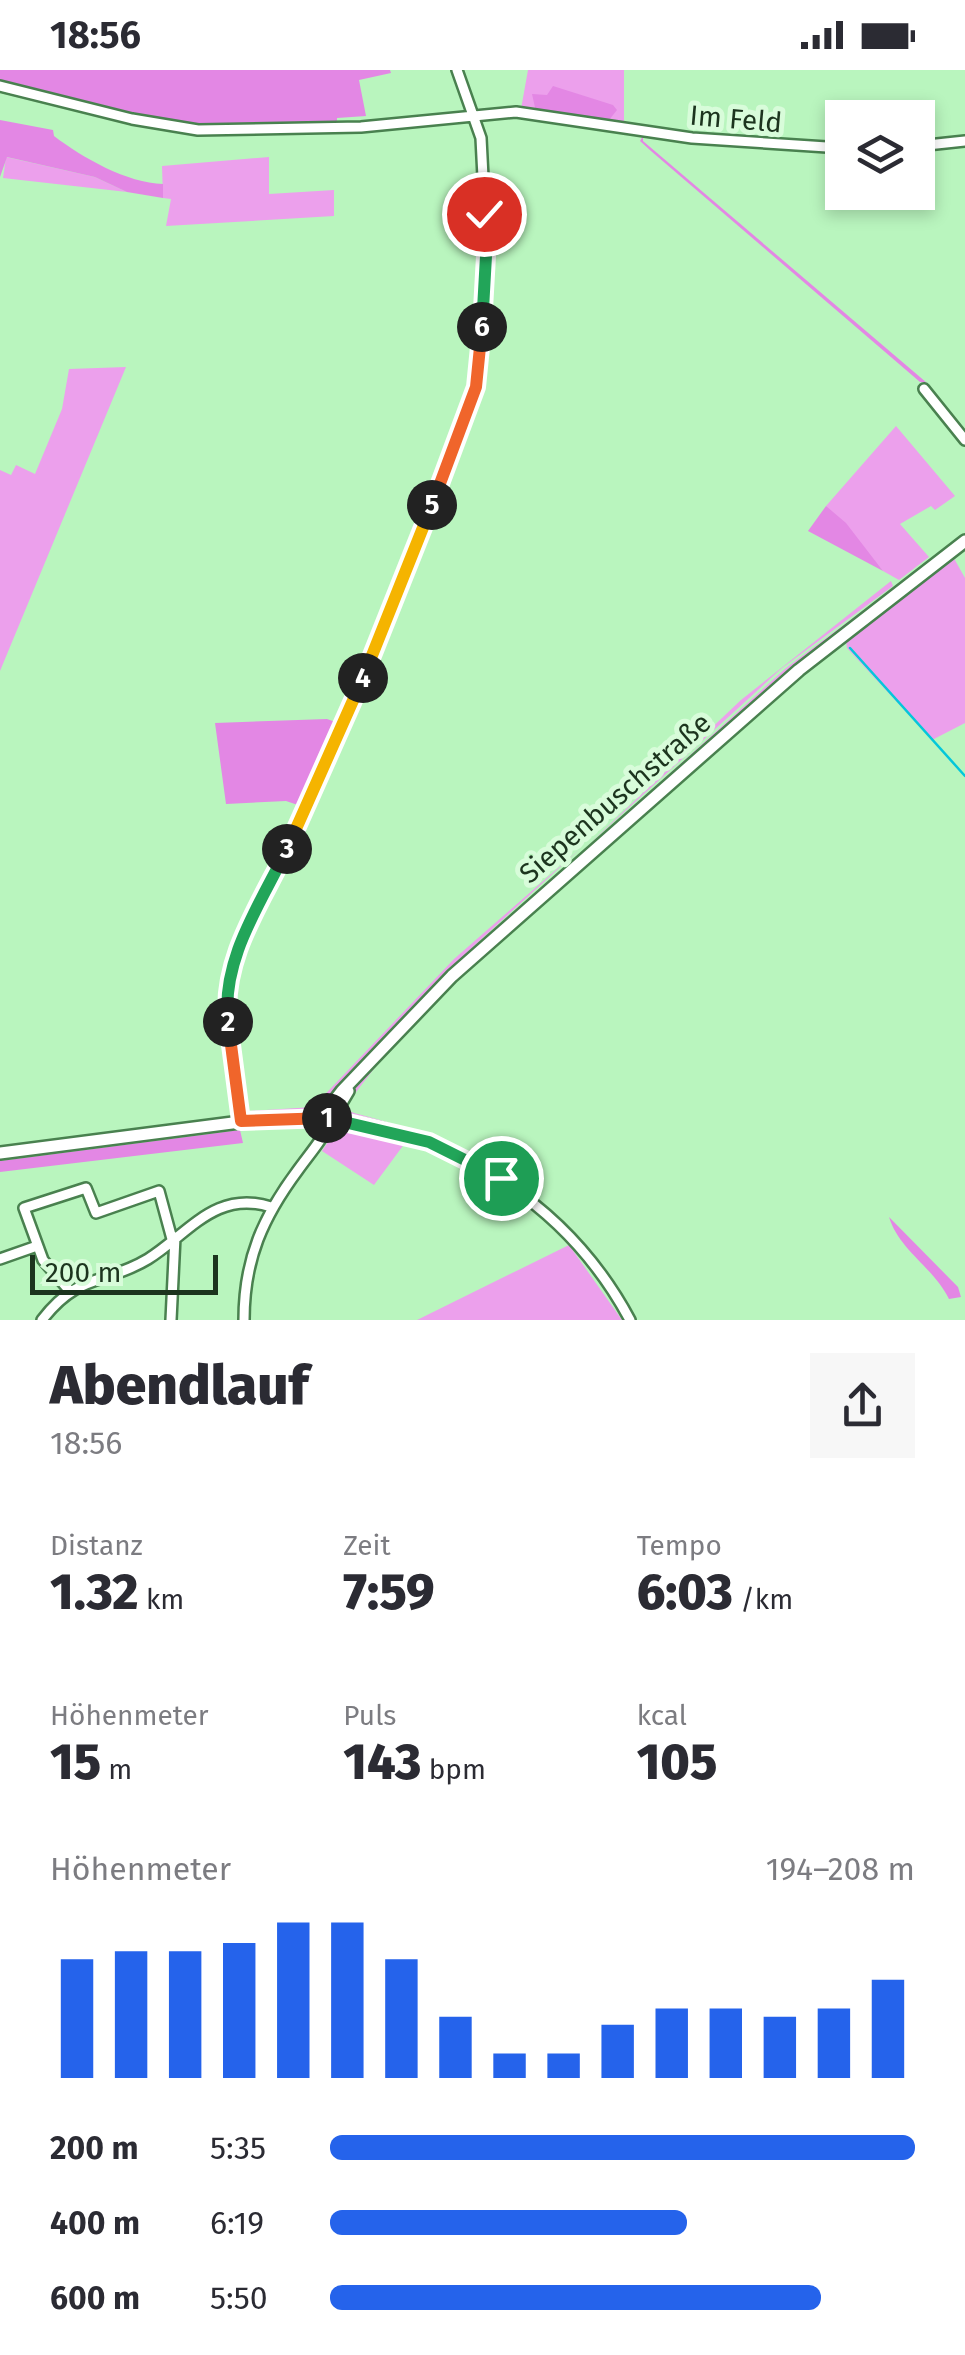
<!DOCTYPE html>
<html lang="de">
<meta charset="utf-8">
<style>
body{margin:0;font-family:"Fira Sans",sans-serif;background:#f7f7f7;color:#2b2b33;height:100vh;display:flex;flex-direction:column;font-size:38px;white-space:nowrap}
*{box-sizing:border-box;margin:0}
p{font-size:32px;color:#7c7c81}
.icon{flex:none;width:55px;height:55px;fill:none;stroke:currentColor;stroke-width:2;stroke-linecap:round;stroke-linejoin:round}
.map{position:relative;height:1250px;overflow:hidden}
.sheet{display:flex;flex-direction:column;background:#fff;flex:1}
.sheet>*{flex:none}
.buttons{position:absolute;left:825px;top:30px;display:grid;gap:20px}
.buttons a{display:grid;place-items:center;width:110px;height:110px;border-radius:0px;background:#fff;box-shadow:0 5px 15px #0003;font-size:50px}
.scale{position:absolute;left:30px;bottom:25px;width:188px;box-sizing:border-box;padding-left:10px;border:5px solid #1c341e;border-top:0;font-size:28px;line-height:35px;white-space:nowrap;color:#1c341e;-webkit-text-stroke:8px #d8fcda;paint-order:stroke}
.pin{position:absolute;display:grid;place-items:center;width:85px;height:85px;color:#fff;margin:-42px;border:5px solid #fff;border-radius:50%;box-shadow:0 2px 10px #0007}
.km{position:absolute;width:50px;height:50px;margin:-25px;border-radius:50%;background:#222;color:#fff;font-size:28px;line-height:50px;text-align:center}
.round{display:grid;place-items:center;flex:none;width:105px;height:105px;border-radius:0px;background:#f7f7f7}
.headline{display:flex;align-items:center;justify-content:space-between;height:170px;padding:0 50px}
h1{font-size:55px;font-weight:800;line-height:75px}
.metrics{display:grid;grid-template-columns:repeat(3,1fr);gap:15px;height:170px;padding:10px 50px}
.metrics div{display:grid;align-content:center}
.metrics b{font-size:50px;font-weight:800}
.metrics small{font-size:28px;font-weight:400}
.metrics p{font-size:28px}
.chart{height:280px;padding:20px 50px}
.chart p{display:flex;justify-content:space-between}
.chart svg{width:100%;height:180px;margin-top:10px;stroke:#2563eb;stroke-width:6}
ul{padding:0 50px;list-style:none;font-size:32px}
li{display:grid;grid-template-columns:160px 120px 1fr;align-items:center;height:75px}
li i{height:25px;border-radius:12px;background:#2563eb}
.status{display:flex;justify-content:space-between;align-items:center;height:70px;padding:0 50px;background:#fff;direction:ltr}
.status svg{height:28px;fill:currentColor}
.map>svg:first-child{display:block}
.green{fill:#eca0ec}
.forest{fill:#e387e4}
.lines{fill:none;stroke-linecap:round;stroke-linejoin:round}
.stream{stroke:#04c7da;stroke-width:2.5}
.minor-casing{stroke:#49814f;stroke-width:14}
.major-casing{stroke:#49814f;stroke-width:16}
.minor{stroke:#fff;stroke-width:9}
.major{stroke:#fff;stroke-width:11}
.split-1-casing{stroke:#fff;stroke-width:20}
.split-2-casing{stroke:#fff;stroke-width:20}
.split-3-casing{stroke:#fff;stroke-width:20}
.split-4-casing{stroke:#fff;stroke-width:20}
.split-5-casing{stroke:#fff;stroke-width:20}
.split-6-casing{stroke:#fff;stroke-width:20}
.split-7-casing{stroke:#fff;stroke-width:20}
.split-1{stroke:#22a559;stroke-width:12}
.split-2{stroke:#f0652b;stroke-width:12}
.split-3{stroke:#22a559;stroke-width:12}
.split-4{stroke:#f5b400;stroke-width:12}
.split-5{stroke:#f5b400;stroke-width:12}
.split-6{stroke:#f0652b;stroke-width:12}
.split-7{stroke:#22a559;stroke-width:12}
.labels{text-anchor:middle;dominant-baseline:central;stroke-width:10;stroke-linejoin:round;paint-order:stroke}
.street-label{font-size:28px;fill:#1c341e;stroke:#d8fcda}
</style>
<div class="status"><b>18:56</b><svg viewBox="0 0 49 12"><path d="M0 12V9h3v3zM5 12V6h3v6zM10 12V3h3v9zM15 12V0h3v12zM26 1h20v11H26zM47 4h2v5h-2z"/></svg></div>
<div class="map">
<svg width="965" height="1250" viewBox="0 0 965 1250">
<rect width="100%" height="100%" fill="#b9f5be"/>
<path class="green" d="M528 0H624V53L521 39Z
M6 87 95 107 127 122 3 108Z
M269 87V124L334 120V146L166 156 171 129 163 128 162 96Z
M126 297 0 601V400L11 405 16 395 35 404 62 339 69 299Z
M896 356 955 426 935 440 931 436 900 454 929 487 899 510 883 501 826 436Z
M951 483 965 508V653L932 670 847 578 846 571Z
M891 511 893 516 782 598 588 775 741 630Z
M896 516 590 776 786 598Z
M581 778 464 885 582 784 320 1042 316 1043 338 1018 313 1043 247 1045 243 1034 250 1041 313 1037 454 889Z
M593 789 449 917 390 978 346 1035 347 1040 354 1043C445 1066 508 1099 576 1164 555 1154 535 1130 516 1115 465 1078 407 1056 346 1045L343 1037C384 953 520 852 593 789Z
M343 1059 405 1073 374 1115 322 1081 335 1061Z
M569 1175 622 1250H417Z"/>
<path class="forest" d="M0 0H390L391 3 359 10 366 46 337 48V53L214 57 144 48 0 10Z
M553 16 613 35 617 40 605 55 536 42 532 24 547 25Z
M0 50 53 60 54 66C83 88 127 113 163 114V128L127 122 95 107 7 87 0 107Z
M643 66V71L927 313 920 312 651 81 640 71Z
M826 436 846 453 883 501 808 461Z
M327 649 341 654 304 737 286 731 226 734 215 653Z
M240 1060 243 1073 0 1102V1091Z
M889 1147 958 1217 961 1227 949 1229C934 1198 899 1180 889 1147Z"/>
<g class="lines">
<path class="stream" d="M850 578 965 706"/>
<g class="minor-casing">
<path id="minor" d="M0 16 132 49 198 60 361 57 516 42 692 68 842 78
M918 76 965 71
M924 319 965 370
M241 1051 226 931 232 895 328 692 476 317 487 186 481 68 457 0
M0 1189 37 1176
M69 1220 43 1190 24 1138 86 1118 96 1143 159 1121 172 1169
M42 1250C79 1202 105 1215 148 1189 188 1164 216 1119 271 1137
M171 1250 175 1167
M244 1250C244 1189 263 1147 298 1100 311 1082 324 1068 332 1048 459 1067 569 1136 630 1250"/>
</g>
<g class="major-casing">
<path id="major" d="M322 1047 342 1021 452 906 799 600 965 471
M0 1083 256 1050 332 1048 348 1021"/>
</g>
<use href="#minor" class="minor"/>
<use href="#major" class="major"/>
</g>
<g class="lines">
<g class="split-1-casing">
<path id="split-1" d="M327 1048 429 1072 501 1108"/>
</g>
<g class="split-2-casing">
<path id="split-2" d="M228 952 241 1051 327 1048"/>
</g>
<g class="split-3-casing">
<path id="split-3" d="M228 952C221 889 261 833 287 779"/>
</g>
<g class="split-4-casing">
<path id="split-4" d="M287 779 363 608"/>
</g>
<g class="split-5-casing">
<path id="split-5" d="M363 608 432 435"/>
</g>
<g class="split-6-casing">
<path id="split-6" d="M432 435 476 317 482 257"/>
</g>
<g class="split-7-casing">
<path id="split-7" d="M482 257 486 186 484 144"/>
</g>
<use href="#split-1" class="split-1"/>
<use href="#split-2" class="split-2"/>
<use href="#split-3" class="split-3"/>
<use href="#split-4" class="split-4"/>
<use href="#split-5" class="split-5"/>
<use href="#split-6" class="split-6"/>
<use href="#split-7" class="split-7"/>
</g>
<g class="labels">
<g class="street-label">
<text transform="translate(736 49) rotate(5)">Im Feld</text>
<text transform="translate(615 728) rotate(-41)">Siepenbuschstraße</text>
</g>
</g>
</svg>
<div class="buttons">
<a><svg class="icon" aria-label="layers" viewBox="0 0 24 24"><path d="M12 4l9 5-9 5-9-5zM3 14l9 5 9-5"/></svg></a>
</div>
<div class="scale">200 m</div>
<div class="pin" style="left:501px;top:1108px;background:#1e9e55"><svg class="icon" aria-label="arrive" viewBox="0 0 24 24"><path d="M6 21V4h12l-3 4 3 4H6"/></svg></div>
<div class="pin" style="left:484px;top:144px;background:#d93025"><svg class="icon" aria-label="check" viewBox="0 0 24 24"><path d="M5 12l5 5 9-10"/></svg></div>
<b class="km" style="left:327px;top:1048px">1</b>
<b class="km" style="left:228px;top:952px">2</b>
<b class="km" style="left:287px;top:779px">3</b>
<b class="km" style="left:363px;top:608px">4</b>
<b class="km" style="left:432px;top:435px">5</b>
<b class="km" style="left:482px;top:257px">6</b>
</div>
<section class="sheet">
<div class="headline"><div><h1>Abendlauf</h1><p>18:56</p></div><a class="round"><svg class="icon" aria-label="share" viewBox="0 0 24 24"><path d="M12 15V3M7 8l5-5 5 5M5 13v7h14v-7"/></svg></a></div>
<div class="metrics">
<div><p>Distanz</p><b>1.32<small> km</small></b></div>
<div><p>Zeit</p><b>7:59</b></div>
<div><p>Tempo</p><b>6:03<small> /km</small></b></div>
</div>
<div class="metrics">
<div><p>Höhenmeter</p><b>15<small> m</small></b></div>
<div><p>Puls</p><b>143<small> bpm</small></b></div>
<div><p>kcal</p><b>105</b></div>
</div>
<div class="chart"><p><span>Höhenmeter</span>194–208 m</p>
<svg viewBox="0 0 160 44" preserveAspectRatio="none"><path d="M5 44V15M15 44V13M25 44V13M35 44V11M45 44V6M55 44V6M65 44V15M75 44V29M85 44V38M95 44V38M105 44V31M115 44V27M125 44V27M135 44V29M145 44V27M155 44V20"/></svg>
</div>
<ul>
<li><b>200 m</b>5:35<i style="width:100%"></i></li>
<li><b>400 m</b>6:19<i style="width:61%"></i></li>
<li><b>600 m</b>5:50<i style="width:84%"></i></li>
</ul>
</section>
